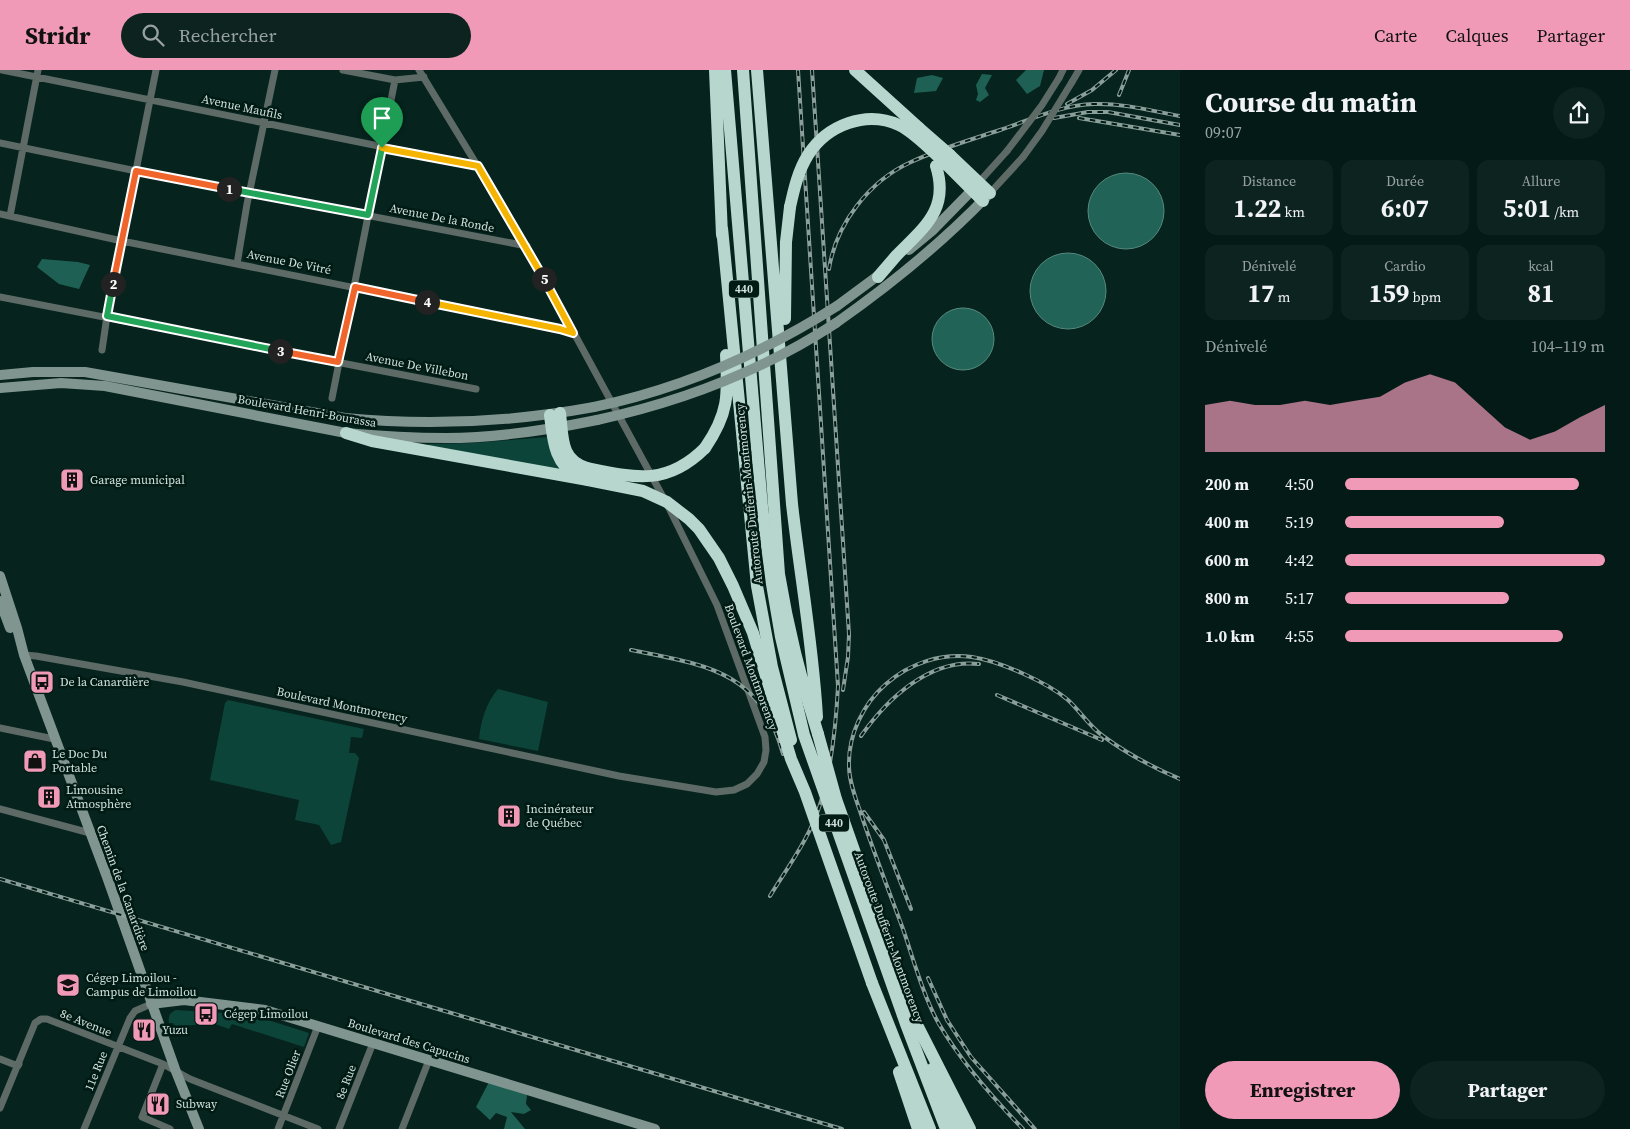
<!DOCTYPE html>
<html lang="fr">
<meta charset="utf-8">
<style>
body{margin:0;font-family:"Source Serif 4",serif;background:#0d231f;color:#f1f3f6;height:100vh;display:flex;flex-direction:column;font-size:19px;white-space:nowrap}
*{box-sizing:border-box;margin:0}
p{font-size:16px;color:#97a1a1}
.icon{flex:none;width:28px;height:28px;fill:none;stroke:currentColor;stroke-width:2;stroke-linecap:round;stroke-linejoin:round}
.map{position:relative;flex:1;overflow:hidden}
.details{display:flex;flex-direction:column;background:#041a16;width:450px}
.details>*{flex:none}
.pin{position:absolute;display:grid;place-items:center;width:42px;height:42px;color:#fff;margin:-51px -21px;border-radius:50% 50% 50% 0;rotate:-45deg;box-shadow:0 0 5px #0007}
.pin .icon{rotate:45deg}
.km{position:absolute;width:25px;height:25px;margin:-12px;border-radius:50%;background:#222;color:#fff;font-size:14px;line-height:25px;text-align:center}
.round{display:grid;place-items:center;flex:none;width:52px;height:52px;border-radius:26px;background:#0d231f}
.summary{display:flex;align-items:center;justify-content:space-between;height:85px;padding:0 25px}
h1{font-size:28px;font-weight:700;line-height:38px}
.metrics{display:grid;grid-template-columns:repeat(3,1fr);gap:8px;height:85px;padding:5px 25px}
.metrics div{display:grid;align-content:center;border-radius:12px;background:#0d231f;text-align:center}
.metrics b{font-size:25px;font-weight:700}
.metrics small{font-size:14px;font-weight:400}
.metrics p{font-size:14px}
.chart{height:140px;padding:10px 25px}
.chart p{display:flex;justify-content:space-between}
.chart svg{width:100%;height:90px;margin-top:5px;fill:#f09ab7;opacity:.7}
.button{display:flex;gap:10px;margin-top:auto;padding:10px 25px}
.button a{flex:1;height:58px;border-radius:30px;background:#f09ab7;color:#111;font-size:20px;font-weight:700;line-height:58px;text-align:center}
.button a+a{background:#0d231f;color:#f1f3f6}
ul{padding:0 25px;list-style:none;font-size:16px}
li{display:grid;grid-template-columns:80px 60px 1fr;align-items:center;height:38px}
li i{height:12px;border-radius:6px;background:#f09ab7}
header{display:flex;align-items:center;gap:30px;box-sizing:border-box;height:70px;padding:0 25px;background:#f09ab7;color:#111}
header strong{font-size:24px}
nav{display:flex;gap:28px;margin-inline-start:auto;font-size:18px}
.search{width:350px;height:45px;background:#0d231f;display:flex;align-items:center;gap:12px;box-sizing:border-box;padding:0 18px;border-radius:28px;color:#97a1a1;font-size:19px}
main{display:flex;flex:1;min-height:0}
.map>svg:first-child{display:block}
.green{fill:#0d443a}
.forest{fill:#1e6154}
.water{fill:#216457;stroke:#568a7f}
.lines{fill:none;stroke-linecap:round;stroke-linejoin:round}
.minor{stroke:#5d6a66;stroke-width:7}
.secondary{stroke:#819590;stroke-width:10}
.motorway{stroke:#b6d6ce;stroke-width:12}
.rail-casing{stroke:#8b9f9a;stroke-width:4}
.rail{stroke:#001a14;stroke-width:2;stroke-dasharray:5.5;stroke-linecap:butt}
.minor-bridge{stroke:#5d6a66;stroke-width:7}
.secondary-bridge{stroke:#819590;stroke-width:10}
.motorway-bridge{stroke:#b6d6ce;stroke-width:12}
.split-1-casing{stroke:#fff;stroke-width:10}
.split-2-casing{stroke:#fff;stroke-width:10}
.split-3-casing{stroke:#fff;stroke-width:10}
.split-4-casing{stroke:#fff;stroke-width:10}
.split-5-casing{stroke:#fff;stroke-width:10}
.split-6-casing{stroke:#fff;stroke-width:10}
.split-1{stroke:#22a559;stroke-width:6}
.split-2{stroke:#f0652b;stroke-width:6}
.split-3{stroke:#22a559;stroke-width:6}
.split-4{stroke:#f0652b;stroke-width:6}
.split-5{stroke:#f5b400;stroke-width:6}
.split-6{stroke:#f5b400;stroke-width:6}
.labels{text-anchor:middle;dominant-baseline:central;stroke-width:5;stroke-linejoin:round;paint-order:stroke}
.shield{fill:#001a14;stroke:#92a5a0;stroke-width:1}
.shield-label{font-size:11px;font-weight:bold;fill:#d1e1dc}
.street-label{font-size:12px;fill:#d1e1dc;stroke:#001a14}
.poi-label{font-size:12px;fill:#d1e1dc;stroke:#001a14;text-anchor:start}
</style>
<header>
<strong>Stridr</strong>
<div class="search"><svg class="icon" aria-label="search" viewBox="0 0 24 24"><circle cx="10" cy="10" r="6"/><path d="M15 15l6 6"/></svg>Rechercher</div>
<nav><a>Carte</a><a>Calques</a><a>Partager</a></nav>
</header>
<main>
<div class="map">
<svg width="1180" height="1059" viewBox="0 0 1180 1059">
<rect width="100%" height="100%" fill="#06231e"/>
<path class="green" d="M548 367 565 401 428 378V374L474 373Z
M498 619 548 632 538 681 479 669C481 650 486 633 498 619Z
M228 630 364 659 362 668 351 667 349 683H355L359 688 341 772 331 775 319 755 295 750 299 730 210 710 225 633Z
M176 940 225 943 268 950 309 963 304 977 232 954 229 959 215 954 175 956 173 953H169C168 947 169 943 176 940Z"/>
<path class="forest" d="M1026 0H1044L1040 16 1027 24 1016 10Z
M982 4 992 5 985 18 989 25 980 32 976 30 978 24 976 15Z
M932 5 943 8 936 21 914 23 917 8Z
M42 189 78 192 90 195 79 219 59 214 37 197Z
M490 1010 527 1025 526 1034 531 1040 524 1044 511 1042 525 1059H504L507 1047 496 1043 490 1050 476 1037Z"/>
<path class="water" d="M1088 141a38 38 0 1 1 76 0a38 38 0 1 1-76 0Z
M1030 221a38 38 0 1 1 76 0a38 38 0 1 1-76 0Z
M932 269a31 31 0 1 1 62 0a31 31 0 1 1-62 0Z"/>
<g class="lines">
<path class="minor" d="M2 0 478 96
M343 0 395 10 424 7
M1059 8 1063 0
M1072 12 1079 0
M0 73 146 103 527 176
M979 112 1007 81
M990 123 1023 87
M0 144 122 171 560 259 573 263
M10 146 38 0
M237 194 247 134 275 0
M0 227 476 319
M102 280 107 246 156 0
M332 328 395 10
M24 585 36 586 183 612 619 706 716 722 734 720 747 714 757 704 764 692 766 680 765 667 717 535 669 438 530 182 419 0
M0 658 54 669
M0 739 90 763
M0 989 18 996 19 994
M160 993 163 994 142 1047 170 1059
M0 1038 35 953 41 949H47L163 994 190 1009 318 1059
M84 1059 130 948 135 941 151 934
M278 1059 318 956
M339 1059 373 973
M402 1059 429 990"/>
<path class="secondary" d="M909 180 932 161 976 116
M837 236 883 202
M836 253C890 215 942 173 988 125
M0 305 33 302H85L345 348C428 356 512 352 594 337
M0 318 61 313 105 316 346 363C379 366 412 368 446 368 496 368 548 360 597 350
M0 506 17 558 24 585 107 807 175 999 199 1059
M0 531 10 558
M151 934 184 930 265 940 655 1059"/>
<path class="motorway" d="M715 0 722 165
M725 0 762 437
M743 0 779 504C788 559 801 611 818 664
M757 0 792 434C800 505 813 575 817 647
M855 0 919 58
M950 85 990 123
M944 92 983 131
M722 158 757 516 772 597 791 670
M878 207C884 200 890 193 896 186 923 158 950 140 936 96
M785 249 786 172 790 137
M560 343C563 367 560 390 587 398
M550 345C553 369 554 395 579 407
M346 363 372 371 588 410
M705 378C729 343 728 325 726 285
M872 913 930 1059
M912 945 970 1059
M932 999 957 1059
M899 1002 918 1059"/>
<g class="rail-casing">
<path id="rail" d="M812 0 849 564 848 587 843 620
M1119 25 1129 0
M1067 34 1092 20 1116 0
M1054 48 1088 42H1108L1180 55
M1079 48 1180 65
M829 199C836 154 869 111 911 92 939 79 970 70 1000 60 1030 50 1061 35 1094 34 1123 33 1152 41 1180 46
M631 580C705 595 760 600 783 684
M997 625 1102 670
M861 666C887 629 930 588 979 594
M864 742 884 770 911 839
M0 809 842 1059
M770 826C786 800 805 774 816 746 830 710 836 655 838 616L798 0
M928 908 947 950 971 987 1035 1059
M1023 1059C991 1026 962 993 939 954 924 928 913 888 903 859 889 821 874 783 861 744 856 729 849 712 849 696 848 665 863 634 886 614 910 593 941 583 972 587 999 591 1047 612 1068 630 1080 641 1089 656 1103 666 1126 683 1154 698 1180 709"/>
</g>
<use href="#rail" class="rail"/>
<path class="minor-bridge" d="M1007 81 1042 35 1059 8
M1023 87 1042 61 1072 12"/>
<path class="secondary-bridge" d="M594 337C680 319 763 283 837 236
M597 350C680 332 764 300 836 253"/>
<path class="motorway-bridge" d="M919 58 950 85
M790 137C794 119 798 101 808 85 827 55 866 40 899 55 914 62 932 81 944 92
M587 398C635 408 667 416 705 378
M588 410 643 421 667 432 689 449 699 459 719 488 733 516 753 563 791 689 805 722 872 913
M762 437 772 514 781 567 804 665 906 954 946 1059
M818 664 836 729 912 945"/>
</g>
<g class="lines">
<g class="split-1-casing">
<path id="split-1" d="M229 119 368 145 382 78"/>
</g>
<g class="split-2-casing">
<path id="split-2" d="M113 214 136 101 229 119"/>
</g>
<g class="split-3-casing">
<path id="split-3" d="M113 214 107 246 280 281"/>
</g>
<g class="split-4-casing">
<path id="split-4" d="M280 281 338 292 355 217 427 232"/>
</g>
<g class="split-5-casing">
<path id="split-5" d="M427 232 560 259 573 263 544 209"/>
</g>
<g class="split-6-casing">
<path id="split-6" d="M382 78 478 96 544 209"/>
</g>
<use href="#split-1" class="split-1"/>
<use href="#split-2" class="split-2"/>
<use href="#split-3" class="split-3"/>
<use href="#split-4" class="split-4"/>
<use href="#split-5" class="split-5"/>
<use href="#split-6" class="split-6"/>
</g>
<defs>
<g id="building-square" transform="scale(1.25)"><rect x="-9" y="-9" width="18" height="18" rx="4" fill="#f09ab7" stroke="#001a14"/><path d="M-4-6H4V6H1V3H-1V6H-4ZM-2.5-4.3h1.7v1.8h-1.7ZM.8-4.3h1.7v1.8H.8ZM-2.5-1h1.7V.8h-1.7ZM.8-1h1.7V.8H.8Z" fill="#111"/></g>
<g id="bus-square" transform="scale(1.25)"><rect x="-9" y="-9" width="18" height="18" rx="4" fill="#f09ab7" stroke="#001a14"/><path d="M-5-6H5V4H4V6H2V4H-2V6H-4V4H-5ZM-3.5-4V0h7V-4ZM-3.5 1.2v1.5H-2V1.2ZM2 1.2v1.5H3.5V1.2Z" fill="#111"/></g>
<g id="shop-square" transform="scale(1.25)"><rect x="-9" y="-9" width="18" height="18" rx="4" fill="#f09ab7" stroke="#001a14"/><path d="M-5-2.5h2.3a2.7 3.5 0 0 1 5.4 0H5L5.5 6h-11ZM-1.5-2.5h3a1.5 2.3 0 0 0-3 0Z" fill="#111"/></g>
<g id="university-square" transform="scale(1.25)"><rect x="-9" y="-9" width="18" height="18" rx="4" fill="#f09ab7" stroke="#001a14"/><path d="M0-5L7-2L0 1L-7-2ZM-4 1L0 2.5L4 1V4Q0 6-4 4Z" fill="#111"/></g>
<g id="restaurant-square" transform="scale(1.25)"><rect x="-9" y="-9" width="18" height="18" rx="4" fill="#f09ab7" stroke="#001a14"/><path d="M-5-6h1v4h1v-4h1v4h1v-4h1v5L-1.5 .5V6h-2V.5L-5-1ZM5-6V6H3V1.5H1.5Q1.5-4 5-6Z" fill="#111"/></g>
</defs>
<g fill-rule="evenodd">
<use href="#building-square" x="72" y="410"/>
<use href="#bus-square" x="42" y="612"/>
<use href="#shop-square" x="35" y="691"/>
<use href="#building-square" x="49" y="727"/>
<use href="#building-square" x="509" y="746"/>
<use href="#university-square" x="68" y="915"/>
<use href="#bus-square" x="206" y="944"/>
<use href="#restaurant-square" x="144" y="960"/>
<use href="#restaurant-square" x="158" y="1034"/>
</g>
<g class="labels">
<g class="shield">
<rect x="729" y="210.5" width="30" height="17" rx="4"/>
<rect x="819" y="744.5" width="30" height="17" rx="4"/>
</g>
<g class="shield-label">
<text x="744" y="219">440</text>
<text x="834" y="753">440</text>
</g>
<g class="street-label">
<text transform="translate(242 37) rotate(12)">Avenue Maufils</text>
<text transform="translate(442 148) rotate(11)">Avenue De la Ronde</text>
<text transform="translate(289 192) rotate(11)">Avenue De Vitré</text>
<text transform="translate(417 296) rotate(11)">Avenue De Villebon</text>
<text transform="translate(307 341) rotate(10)">Boulevard Henri-Bourassa</text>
<text transform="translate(749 424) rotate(-96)">Autoroute Dufferin-Montmorency</text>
<text transform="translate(751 597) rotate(70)">Boulevard Montmorency</text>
<text transform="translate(342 635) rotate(12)">Boulevard Montmorency</text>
<text transform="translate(123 818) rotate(70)">Chemin de la Canardière</text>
<text transform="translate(889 867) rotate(70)">Autoroute Dufferin-Montmorency</text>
<text transform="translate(86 953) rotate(22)">8e Avenue</text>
<text transform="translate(409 971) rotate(17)">Boulevard des Capucins</text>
<text transform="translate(96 1001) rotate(-68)">11e Rue</text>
<text transform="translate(288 1004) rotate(-69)">Rue Olier</text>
<text transform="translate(346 1012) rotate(-69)">8e Rue</text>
</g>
<g class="poi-label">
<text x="90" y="410">Garage municipal</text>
<text x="60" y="612">De la Canardière</text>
<text x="52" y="684">Le Doc Du<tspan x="52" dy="14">Portable</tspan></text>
<text x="66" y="720">Limousine<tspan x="66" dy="14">Atmosphère</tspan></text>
<text x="526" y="739">Incinérateur<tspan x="526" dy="14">de Québec</tspan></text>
<text x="86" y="908">Cégep Limoilou -<tspan x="86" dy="14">Campus de Limoilou</tspan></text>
<text x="224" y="944">Cégep Limoilou</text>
<text x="162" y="960">Yuzu</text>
<text x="176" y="1034">Subway</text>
</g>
</g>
</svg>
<div class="pin" style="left:382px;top:78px;background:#1e9e55"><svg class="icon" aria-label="arrive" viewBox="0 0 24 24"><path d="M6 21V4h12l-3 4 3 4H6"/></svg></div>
<b class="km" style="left:229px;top:119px">1</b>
<b class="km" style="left:113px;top:214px">2</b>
<b class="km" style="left:280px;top:281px">3</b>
<b class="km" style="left:427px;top:232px">4</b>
<b class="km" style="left:544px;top:209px">5</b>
</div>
<section class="details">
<div class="summary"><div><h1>Course du matin</h1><p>09:07</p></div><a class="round"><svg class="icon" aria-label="share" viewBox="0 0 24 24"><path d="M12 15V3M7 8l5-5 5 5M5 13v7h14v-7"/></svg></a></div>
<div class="metrics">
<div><p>Distance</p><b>1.22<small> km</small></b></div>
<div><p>Durée</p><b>6:07</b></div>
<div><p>Allure</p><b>5:01<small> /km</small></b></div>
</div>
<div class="metrics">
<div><p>Dénivelé</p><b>17<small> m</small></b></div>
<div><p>Cardio</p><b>159<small> bpm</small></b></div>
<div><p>kcal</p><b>81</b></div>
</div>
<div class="chart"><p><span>Dénivelé</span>104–119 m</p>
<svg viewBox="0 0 160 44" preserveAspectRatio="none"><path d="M0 44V21L10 19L20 21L30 21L40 19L50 21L60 19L70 17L80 10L90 6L100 10L110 21L120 32L130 38L140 34L150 27L160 21V44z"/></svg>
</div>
<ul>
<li><b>200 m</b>4:50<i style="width:90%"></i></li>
<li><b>400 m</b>5:19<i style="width:61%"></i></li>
<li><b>600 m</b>4:42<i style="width:100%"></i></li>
<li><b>800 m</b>5:17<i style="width:63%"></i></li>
<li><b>1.0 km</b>4:55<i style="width:84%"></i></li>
</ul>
<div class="button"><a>Enregistrer</a><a>Partager</a></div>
</section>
</main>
